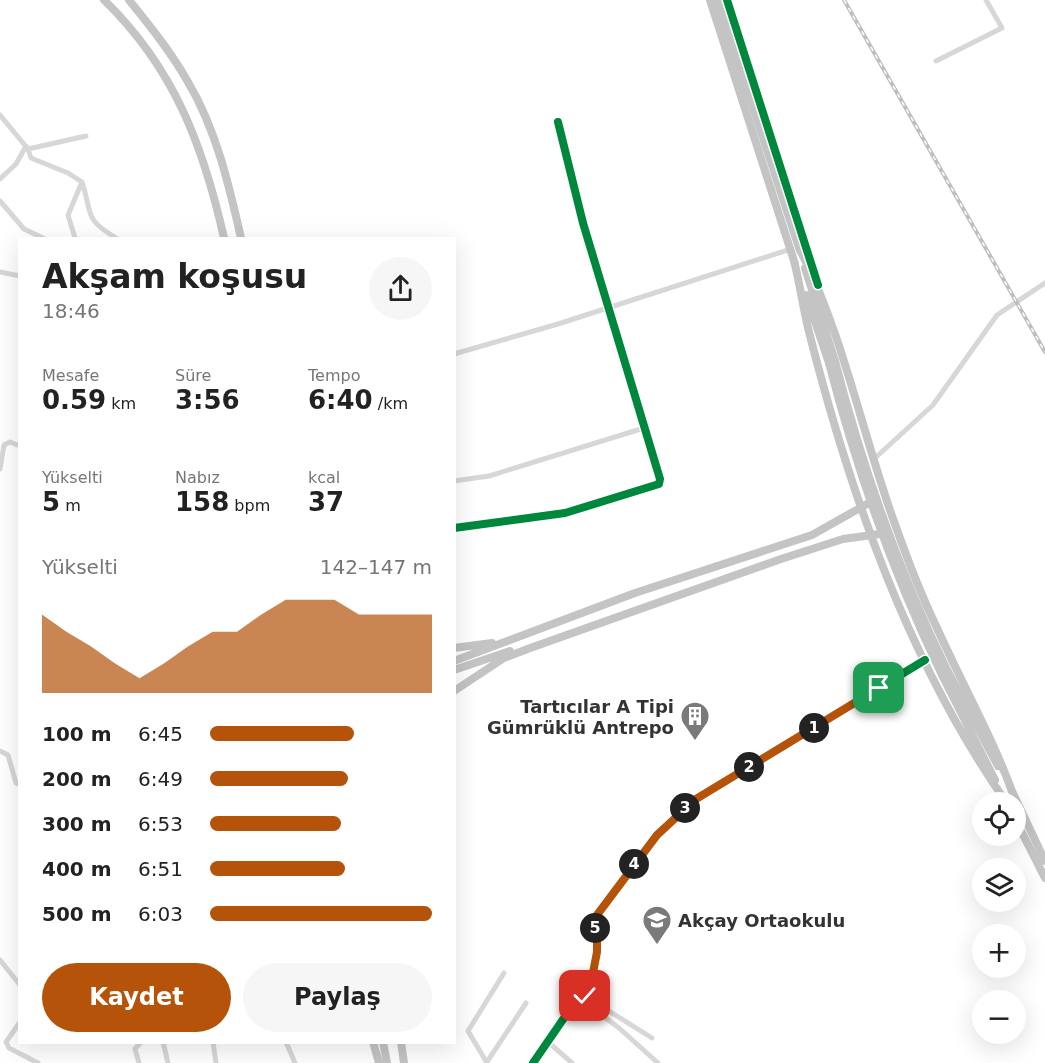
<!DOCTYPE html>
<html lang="tr">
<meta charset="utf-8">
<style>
body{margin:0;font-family:"DejaVu Sans",sans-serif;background:#f6f6f6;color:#222;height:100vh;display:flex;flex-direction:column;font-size:22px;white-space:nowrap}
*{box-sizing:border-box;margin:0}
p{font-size:20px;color:#767676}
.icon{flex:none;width:33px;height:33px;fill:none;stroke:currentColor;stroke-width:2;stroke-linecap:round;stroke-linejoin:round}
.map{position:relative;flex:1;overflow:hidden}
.drawer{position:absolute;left:18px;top:237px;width:438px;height:807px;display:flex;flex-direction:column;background:#fff;border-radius:0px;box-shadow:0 6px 24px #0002}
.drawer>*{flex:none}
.buttons{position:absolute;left:972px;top:792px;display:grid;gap:12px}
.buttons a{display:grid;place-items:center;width:54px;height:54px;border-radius:50%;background:#fff;box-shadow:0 6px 24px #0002;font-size:30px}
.pin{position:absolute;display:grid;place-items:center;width:51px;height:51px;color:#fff;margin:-26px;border-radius:12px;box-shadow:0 3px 9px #0006}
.km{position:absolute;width:30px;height:30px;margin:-15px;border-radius:50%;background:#222;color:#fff;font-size:16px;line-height:30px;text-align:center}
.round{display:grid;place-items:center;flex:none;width:63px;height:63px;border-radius:32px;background:#f6f6f6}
.summary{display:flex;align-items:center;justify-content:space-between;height:102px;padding:0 24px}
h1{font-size:33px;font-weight:800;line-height:45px}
.metrics{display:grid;grid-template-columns:repeat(3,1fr);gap:9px;height:102px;padding:6px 24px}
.metrics div{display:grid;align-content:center}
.metrics b{font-size:26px;font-weight:800}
.metrics small{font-size:16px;font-weight:400}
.metrics p{font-size:16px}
.chart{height:168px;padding:12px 24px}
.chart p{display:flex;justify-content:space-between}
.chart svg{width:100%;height:108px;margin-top:6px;fill:#b45309;opacity:.7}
.action{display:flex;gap:12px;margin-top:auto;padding:12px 24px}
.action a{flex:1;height:69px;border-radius:36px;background:#b45309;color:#fff;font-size:24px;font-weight:800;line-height:69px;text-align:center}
.action a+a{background:#f6f6f6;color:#222}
ul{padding:0 24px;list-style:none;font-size:20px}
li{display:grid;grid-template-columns:96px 72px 1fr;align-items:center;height:45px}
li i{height:15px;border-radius:8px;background:#b45309}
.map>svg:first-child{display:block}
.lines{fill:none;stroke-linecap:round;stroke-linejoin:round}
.minor{stroke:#d7d7d7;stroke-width:5}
.highway{stroke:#c4c4c4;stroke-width:8}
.rail-casing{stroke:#bebebe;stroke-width:4}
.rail{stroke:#fff;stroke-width:1.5;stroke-dasharray:4.5;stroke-linecap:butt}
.highway-bridge{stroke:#c4c4c4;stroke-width:8}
.cycleway-casing{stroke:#fff;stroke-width:11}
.cycleway{stroke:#00873e;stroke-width:8}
.route-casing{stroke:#fff;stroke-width:12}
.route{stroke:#b45309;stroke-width:8}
.labels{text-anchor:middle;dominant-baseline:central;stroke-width:6;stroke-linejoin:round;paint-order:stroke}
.poi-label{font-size:18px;font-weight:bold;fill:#333;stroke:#fff;text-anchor:end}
</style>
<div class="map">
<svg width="1045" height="1063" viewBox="0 0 1045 1063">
<rect width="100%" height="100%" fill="#fff"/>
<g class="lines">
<path class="minor" d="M727 0 816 278
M936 61 1002 28 986 0
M0 115 28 149 31 158 68 173 82 182
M28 149 86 136
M0 179 16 164 26 146
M0 201 24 229 43 238
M75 238 68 215 82 182C93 215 83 218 116 238
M0 272 20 276
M454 354 558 324 791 249
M874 459 933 405 997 315 1045 283
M0 469 4 445 10 442 20 446
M454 481 489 476 644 428
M454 528 565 513 659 484 660 479 583 223 558 122
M0 751 8 755 16 783 20 785
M0 960 20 985
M585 996 652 1038
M583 1001 619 1028 658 1063
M20 1022 6 1042 9 1048 38 1063
M547 1041 572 1063
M163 1042 168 1063
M213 1042 216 1063
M286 1042 295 1063
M487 1062 526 1003
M139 1063 135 1049 141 1042
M487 1063 468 1031 504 973
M533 1063 564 1018 583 1001 591 983 597 952V915L657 835 696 799 925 660"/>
<path class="highway" d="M104 0C174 68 203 145 224 238
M129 0C150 26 171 52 188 82 216 129 229 185 241 238
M710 0 795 264
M718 0 800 251
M799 248C844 335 862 435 896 527 908 561 921 595 937 628 962 684 992 736 1013 794
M794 261C800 284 803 308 809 332 851 497 908 661 1006 802
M805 268 835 361
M806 295 829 363
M454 648 492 643
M454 661 635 593 812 535 867 504 876 503
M454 670 510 651
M948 672 998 766
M942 675 995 780
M454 691 504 658 533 647 781 559 843 539 887 533
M1011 789 1045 861
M1016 821 1045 878
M373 1042 379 1063
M383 1042 387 1063
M401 1042 404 1063"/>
<g class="rail-casing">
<path id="rail" d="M844 0 1045 352"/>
</g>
<use href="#rail" class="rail"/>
<path class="highway-bridge" d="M835 361C863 469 899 572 948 672
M829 363C857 471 893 574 942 675"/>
<g class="cycleway-casing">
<path id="cycleway" d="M727 0 818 285
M454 528 565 513 659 484 660 479 583 223 558 122
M533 1063 564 1018 583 1001 591 983 597 952V915L657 835 696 799 925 660"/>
</g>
<use href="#cycleway" class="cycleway"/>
</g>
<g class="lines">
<g class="route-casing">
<path id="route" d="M585 996 591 983 597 952V915L657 835 696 799 879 688"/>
</g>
<use href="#route" class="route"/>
</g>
<defs>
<g id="building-pin" transform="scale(1.5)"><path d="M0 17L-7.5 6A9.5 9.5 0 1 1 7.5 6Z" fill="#7a7a7a" stroke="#fff"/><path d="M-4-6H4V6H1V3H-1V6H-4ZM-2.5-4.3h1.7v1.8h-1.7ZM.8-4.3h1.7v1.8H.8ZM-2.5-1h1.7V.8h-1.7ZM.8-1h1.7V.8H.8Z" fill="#fff"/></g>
<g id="school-pin" transform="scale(1.5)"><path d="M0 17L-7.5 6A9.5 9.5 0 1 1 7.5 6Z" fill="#7a7a7a" stroke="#fff"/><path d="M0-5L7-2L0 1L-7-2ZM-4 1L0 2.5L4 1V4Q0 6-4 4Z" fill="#fff"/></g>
</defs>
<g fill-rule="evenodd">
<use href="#building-pin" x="695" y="716"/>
<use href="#school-pin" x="657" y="920"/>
</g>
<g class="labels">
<g class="poi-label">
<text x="674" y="706">Tartıcılar A Tipi<tspan x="674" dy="21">Gümrüklü Antrepo</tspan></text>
<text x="678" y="920" text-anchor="start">Akçay Ortaokulu</text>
</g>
</g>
</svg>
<div class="buttons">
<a><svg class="icon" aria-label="locate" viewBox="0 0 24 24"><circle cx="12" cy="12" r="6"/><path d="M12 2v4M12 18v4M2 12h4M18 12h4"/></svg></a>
<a><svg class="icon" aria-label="layers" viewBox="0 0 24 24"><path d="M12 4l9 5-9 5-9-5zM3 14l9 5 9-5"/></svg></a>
<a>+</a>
<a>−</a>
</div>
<div class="pin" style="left:879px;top:688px;background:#1e9e55"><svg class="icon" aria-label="arrive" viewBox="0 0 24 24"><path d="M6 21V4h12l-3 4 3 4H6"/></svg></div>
<div class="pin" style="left:585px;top:996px;background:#d93025"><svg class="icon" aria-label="check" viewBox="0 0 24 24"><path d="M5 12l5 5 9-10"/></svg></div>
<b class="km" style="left:814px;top:728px">1</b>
<b class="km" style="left:749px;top:767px">2</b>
<b class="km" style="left:685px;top:808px">3</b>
<b class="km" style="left:634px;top:864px">4</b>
<b class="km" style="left:595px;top:928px">5</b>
<section class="drawer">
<div class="summary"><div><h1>Akşam koşusu</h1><p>18:46</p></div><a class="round"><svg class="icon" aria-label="share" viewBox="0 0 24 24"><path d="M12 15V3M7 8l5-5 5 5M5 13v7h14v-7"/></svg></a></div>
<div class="metrics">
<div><p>Mesafe</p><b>0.59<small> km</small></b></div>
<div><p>Süre</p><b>3:56</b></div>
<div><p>Tempo</p><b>6:40<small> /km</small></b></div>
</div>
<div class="metrics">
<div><p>Yükselti</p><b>5<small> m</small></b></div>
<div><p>Nabız</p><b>158<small> bpm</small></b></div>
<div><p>kcal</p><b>37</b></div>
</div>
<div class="chart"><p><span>Yükselti</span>142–147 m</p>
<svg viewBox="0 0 160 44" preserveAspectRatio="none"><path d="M0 44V12L10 19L20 25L30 32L40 38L50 32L60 25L70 19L80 19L90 12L100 6L110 6L120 6L130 12L140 12L150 12L160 12V44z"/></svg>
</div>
<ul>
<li><b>100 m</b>6:45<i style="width:65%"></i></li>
<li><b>200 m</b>6:49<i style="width:62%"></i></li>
<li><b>300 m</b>6:53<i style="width:59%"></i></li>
<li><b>400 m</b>6:51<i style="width:61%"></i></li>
<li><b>500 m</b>6:03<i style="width:100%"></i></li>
</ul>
<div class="action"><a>Kaydet</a><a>Paylaş</a></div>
</section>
</div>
